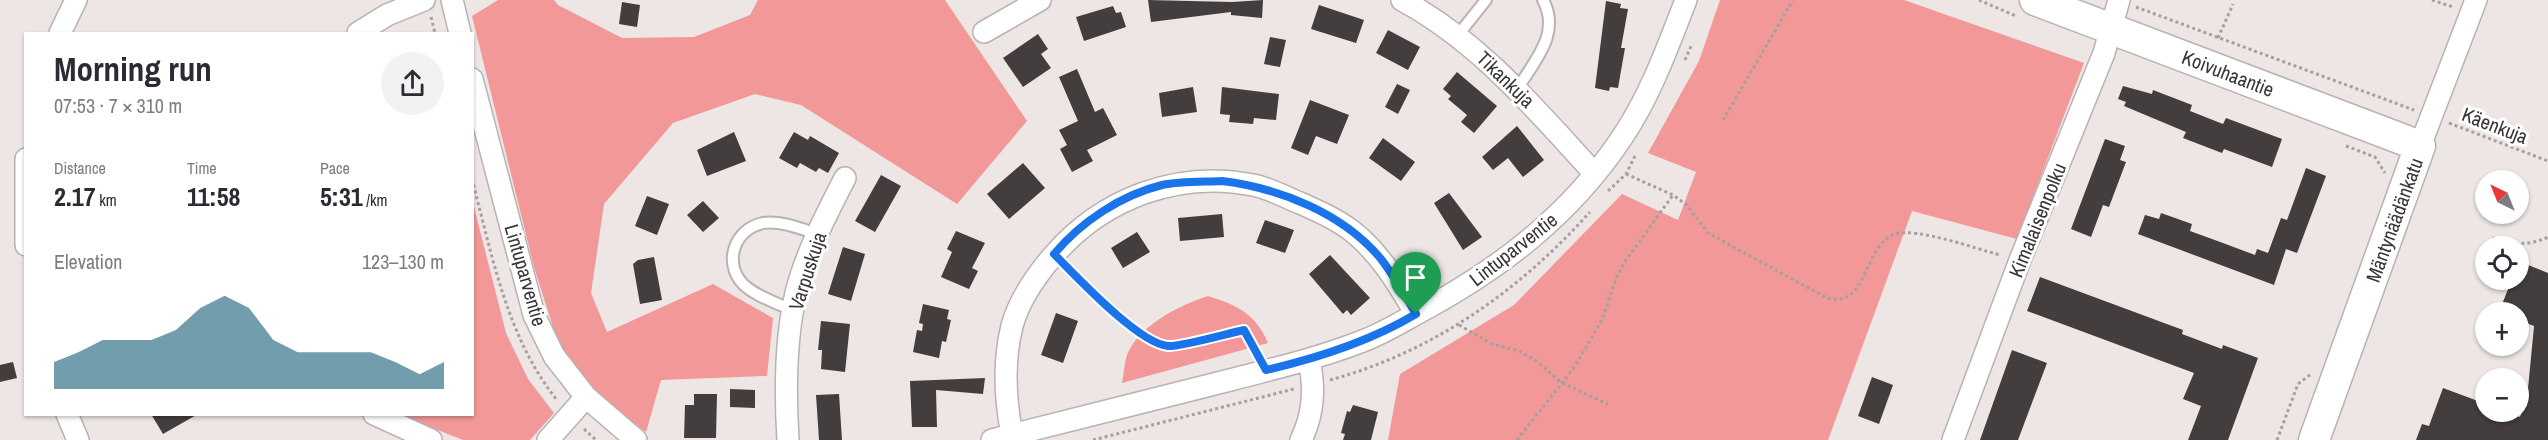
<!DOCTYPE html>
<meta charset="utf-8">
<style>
body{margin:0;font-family:"Archivo Narrow",sans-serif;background:#f2f2f3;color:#2b2b33;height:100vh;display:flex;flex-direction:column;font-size:22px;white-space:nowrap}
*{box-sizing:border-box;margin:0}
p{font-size:20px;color:#7c7c81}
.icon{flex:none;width:33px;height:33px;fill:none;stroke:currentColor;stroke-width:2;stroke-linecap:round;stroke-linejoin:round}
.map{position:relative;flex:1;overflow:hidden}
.sheet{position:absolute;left:24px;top:32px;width:450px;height:384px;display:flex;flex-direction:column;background:#fff;border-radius:0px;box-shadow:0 2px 4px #0004}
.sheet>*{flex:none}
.needle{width:39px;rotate:317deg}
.controls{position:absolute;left:2475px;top:170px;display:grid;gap:12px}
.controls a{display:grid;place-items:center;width:54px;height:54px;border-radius:50%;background:#fff;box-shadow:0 2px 4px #0004;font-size:30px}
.pin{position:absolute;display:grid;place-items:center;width:51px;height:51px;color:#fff;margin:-62px -26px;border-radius:50% 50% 50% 0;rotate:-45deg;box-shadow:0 0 6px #0007}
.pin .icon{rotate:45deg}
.round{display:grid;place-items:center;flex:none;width:63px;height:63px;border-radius:32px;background:#f2f2f3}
.headline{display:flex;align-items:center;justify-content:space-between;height:102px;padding:0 30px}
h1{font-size:33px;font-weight:800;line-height:45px}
.metrics{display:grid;grid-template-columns:repeat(3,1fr);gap:9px;height:102px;padding:6px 30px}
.metrics div{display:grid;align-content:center}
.metrics b{font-size:26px;font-weight:800}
.metrics small{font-size:16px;font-weight:400}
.metrics p{font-size:16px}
.chart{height:168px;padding:12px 30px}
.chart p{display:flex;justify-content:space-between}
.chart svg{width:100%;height:108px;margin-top:6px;fill:#37748b;opacity:.7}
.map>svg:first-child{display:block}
.green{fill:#f29898}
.building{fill:#433d3d}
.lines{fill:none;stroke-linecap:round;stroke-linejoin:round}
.lane-casing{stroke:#b9b2b2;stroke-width:14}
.street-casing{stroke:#b9b2b2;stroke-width:24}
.secondary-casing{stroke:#b9b2b2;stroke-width:33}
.path{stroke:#a5a09f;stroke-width:3;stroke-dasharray:3 3;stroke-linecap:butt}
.lane{stroke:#fff;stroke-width:10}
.street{stroke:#fff;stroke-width:21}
.secondary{stroke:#fff;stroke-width:30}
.route-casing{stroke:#fff;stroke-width:12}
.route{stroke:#1a73e8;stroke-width:8}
.labels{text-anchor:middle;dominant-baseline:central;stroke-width:6;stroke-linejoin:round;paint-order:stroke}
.street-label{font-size:20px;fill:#393636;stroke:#fff}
</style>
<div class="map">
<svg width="2548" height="440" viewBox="0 0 2548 440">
<rect width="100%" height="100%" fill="#ede6e5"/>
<path class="green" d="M498 0H554L558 5 622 38 694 37 750 15 758 0H945L1027 121 957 204 801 105 755 94 673 123 604 204 591 293 607 332 713 284 773 318 767 376 661 380 646 432 597 395 557 340 534 267 472 16Z
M1720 0H1904L2084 63 2017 239 1912 211 1828 440H1388L1400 374 1514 305 1622 194 1678 220 1696 172 1648 153 1699 61Z
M473 203 506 333 528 379 554 413 530 440H463L397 414H472Z
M1208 296C1237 305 1256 314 1268 343L1122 383C1124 374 1124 364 1127 355 1139 325 1180 305 1208 296Z"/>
<path class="building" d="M1148 0 1232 2 1263 0 1262 18 1231 15V12L1151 22Z
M1606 1 1621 4 1620 8 1628 9 1621 48H1625L1618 88 1610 87 1609 91 1595 88Z
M622 2 640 5 637 27 619 24Z
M1319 5 1364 20 1356 43 1311 29Z
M1113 6 1116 13 1121 12 1126 27 1084 41 1076 17Z
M1388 30 1420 47 1408 70 1376 53Z
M1038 34 1048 49 1041 54 1051 68 1023 87 1003 58Z
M1270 37 1286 40 1280 67 1264 64Z
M1077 69 1095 112 1103 108 1117 135 1087 150 1093 161 1072 172 1060 149 1067 145 1059 130 1078 121 1059 77Z
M1457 72 1497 106 1474 133 1461 122 1467 115 1448 99 1451 96 1443 89Z
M1397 84 1410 90 1398 114 1385 107Z
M2123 86 2152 94 2153 90 2192 105 2190 111 2223 124 2226 118 2282 139 2272 167 2224 149 2222 153 2183 138 2186 132 2124 106 2126 102 2118 99Z
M1193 87 1197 112 1162 117 1159 93Z
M1222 87 1279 94 1276 120 1254 118 1253 124 1229 122 1230 115 1220 114Z
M1310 100 1349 115 1337 144 1316 136 1308 155 1291 148Z
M1517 126 1544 160 1523 177 1508 158 1493 170 1482 157Z
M734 132 746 161 707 176 697 150Z
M794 132 808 140 810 136 839 153 828 173 819 168 816 172 800 163 797 168 779 158Z
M1383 138 1415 162 1401 181 1369 158Z
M2105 139 2125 146 2120 160 2126 162 2109 207 2103 205 2091 237 2071 229Z
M1023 163 1045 188 1009 219 987 194Z
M2306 168 2326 176 2297 253 2286 249 2274 285 2138 234 2145 215 2159 219 2161 213 2192 224 2190 231 2223 243 2255 255 2257 249 2268 253 2281 218 2287 220Z
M881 175 901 186 875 232 855 221Z
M1449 193 1482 237 1463 250 1434 203Z
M647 196 669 204 657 235 635 226Z
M703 201 719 218 703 232 687 215Z
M1222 214 1224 237 1180 241 1178 218Z
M1265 220 1294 230 1285 253 1256 243Z
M956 231 985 243 972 268 978 271 969 289 941 277 952 252 947 249Z
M1137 232 1150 252 1123 268 1111 248Z
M843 247 865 254 851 301 828 294Z
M1330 255 1370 298 1351 315 1347 310 1343 314 1309 274Z
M654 257 662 300 640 304 633 264 638 260Z
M2518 261 2548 273V440H2416L2422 424 2429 426 2443 388 2486 404V411H2505L2520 417 2527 399 2534 326 2518 320V312H2499L2512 279H2518Z
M2040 277 2183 330 2182 334 2222 349 2223 345 2258 358 2228 440H2188L2201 406 2183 399 2194 373 2027 311Z
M923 304 949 310 947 319 951 320 946 342 942 341 939 358 913 352 917 330 922 331 923 324 919 323Z
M1056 313 1078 321 1063 363 1041 355Z
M821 321 850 324 845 372 821 369 822 350H818Z
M2012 350 2047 363 2018 440H1980Z
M13 362 17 378 0 382V365Z
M1872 377 1893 385 1879 424 1858 416Z
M985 378 983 394 936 390 937 427H912L910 381Z
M730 389 755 390V408L730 407Z
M694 394H717L716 438H684L685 405H694Z
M839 394 842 440H819L816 395Z
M1353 405 1378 412 1371 440H1343L1345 434 1341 433 1347 411 1350 412Z
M151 414H198L163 434Z"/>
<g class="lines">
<g class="lane-casing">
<path id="lane" d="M1458 35 1486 0
M1518 88C1535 60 1561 33 1543 0
M792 310C777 303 755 296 743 284 723 263 734 229 763 223 779 220 802 229 817 234"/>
</g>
<g class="street-casing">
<path id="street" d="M452 0 460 33
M1402 0C1481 43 1535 109 1595 174
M984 32 1040 0
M60 33 76 0
M358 33 387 15 424 0
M472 79 534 315 554 356 586 397 636 440
M2420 146 2476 0
M26 159V245
M67 414 78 440
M374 414 431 440
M1012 435C1005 399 1003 362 1012 326 1019 300 1035 277 1053 256 1103 198 1178 170 1253 185 1269 188 1285 197 1300 203 1318 211 1336 219 1352 231 1380 253 1398 284 1416 314
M548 440 586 397
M788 440C785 392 785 340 796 293 806 253 826 215 845 178
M992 440C1073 419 1153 400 1234 379 1276 368 1319 358 1360 342 1380 335 1398 324 1416 314 1499 270 1571 215 1623 136 1651 94 1668 46 1686 0
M1301 440C1314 413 1315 388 1309 360
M1953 440 2020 260 2104 53 2119 0"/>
</g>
<g class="secondary-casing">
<path id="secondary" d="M2035 0 2420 146 2314 440"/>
</g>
<path class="path" d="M1979 0 2016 16
M2432 0 2453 7
M2136 7 2414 110
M431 17 435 33
M2218 38 2233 4
M1685 60 1692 44
M1723 120 1793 0
M2449 123 2548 161
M2346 146 2375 157 2385 173
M1626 174 1673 195 1687 205 1708 233 1827 298C1869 309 1862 246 1895 234 1916 227 1977 249 2000 255
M472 179C492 255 507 338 557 400
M1608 191 1626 174 1636 154
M2492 238C2511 245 2529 246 2548 237
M1067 267C1087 286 1141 344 1168 346 1181 347 1228 333 1244 330L1256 353
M1459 325 1492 344 1519 351 1535 360 1562 383 1608 404
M1330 380C1433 352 1519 291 1590 212
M584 429 596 440
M1093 440 1294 389
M1517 440 1573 369 1602 320 1617 276 1626 260 1673 195
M2277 440 2298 384 2311 374"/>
<use href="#lane" class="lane"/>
<use href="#street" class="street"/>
<use href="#secondary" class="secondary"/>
</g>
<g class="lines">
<g class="route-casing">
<path id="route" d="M1222 181C1279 188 1343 213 1381 259 1394 276 1405 295 1416 314 1369 342 1318 358 1266 370L1244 330C1229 333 1180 347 1168 346 1138 343 1076 276 1054 254 1081 222 1121 195 1162 185 1181 181 1202 182 1222 181Z"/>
</g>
<use href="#route" class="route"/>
</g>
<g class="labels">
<g class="street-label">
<text transform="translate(2228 73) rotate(21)">Koivuhaantie</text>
<text transform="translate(1506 79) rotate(44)">Tikankuja</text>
<text transform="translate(2495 125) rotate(21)">Käenkuja</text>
<text transform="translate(2037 220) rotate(-68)">Kimalaisenpolku</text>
<text transform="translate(2394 220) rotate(-70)">Mäntynäädänkatu</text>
<text transform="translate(1513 249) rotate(-38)">Lintuparventie</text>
<text transform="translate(807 271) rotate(-72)">Varpuskuja</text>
<text transform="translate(526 275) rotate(74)">Lintuparventie</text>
</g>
</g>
</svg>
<div class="controls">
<a><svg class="needle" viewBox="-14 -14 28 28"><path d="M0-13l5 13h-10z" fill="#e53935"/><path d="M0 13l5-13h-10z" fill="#7c7c81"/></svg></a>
<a><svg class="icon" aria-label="locate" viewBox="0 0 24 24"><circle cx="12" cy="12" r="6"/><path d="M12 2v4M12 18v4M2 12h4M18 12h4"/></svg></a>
<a>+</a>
<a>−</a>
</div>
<div class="pin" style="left:1416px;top:314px;background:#1e9e55"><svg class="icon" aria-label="arrive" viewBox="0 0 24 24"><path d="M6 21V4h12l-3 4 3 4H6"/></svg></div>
<section class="sheet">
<div class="headline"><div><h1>Morning run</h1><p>07:53 · 7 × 310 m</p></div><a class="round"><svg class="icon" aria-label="share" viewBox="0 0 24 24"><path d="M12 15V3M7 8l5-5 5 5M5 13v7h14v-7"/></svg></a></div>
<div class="metrics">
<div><p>Distance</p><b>2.17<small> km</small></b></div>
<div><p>Time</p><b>11:58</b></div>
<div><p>Pace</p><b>5:31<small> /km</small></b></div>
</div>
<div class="chart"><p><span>Elevation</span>123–130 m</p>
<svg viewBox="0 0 160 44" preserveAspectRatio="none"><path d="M0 44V33L10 29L20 24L30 24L40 24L50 20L60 11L70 6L80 11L90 24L100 29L110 29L120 29L130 29L140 33L150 38L160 33V44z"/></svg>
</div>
</section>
</div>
